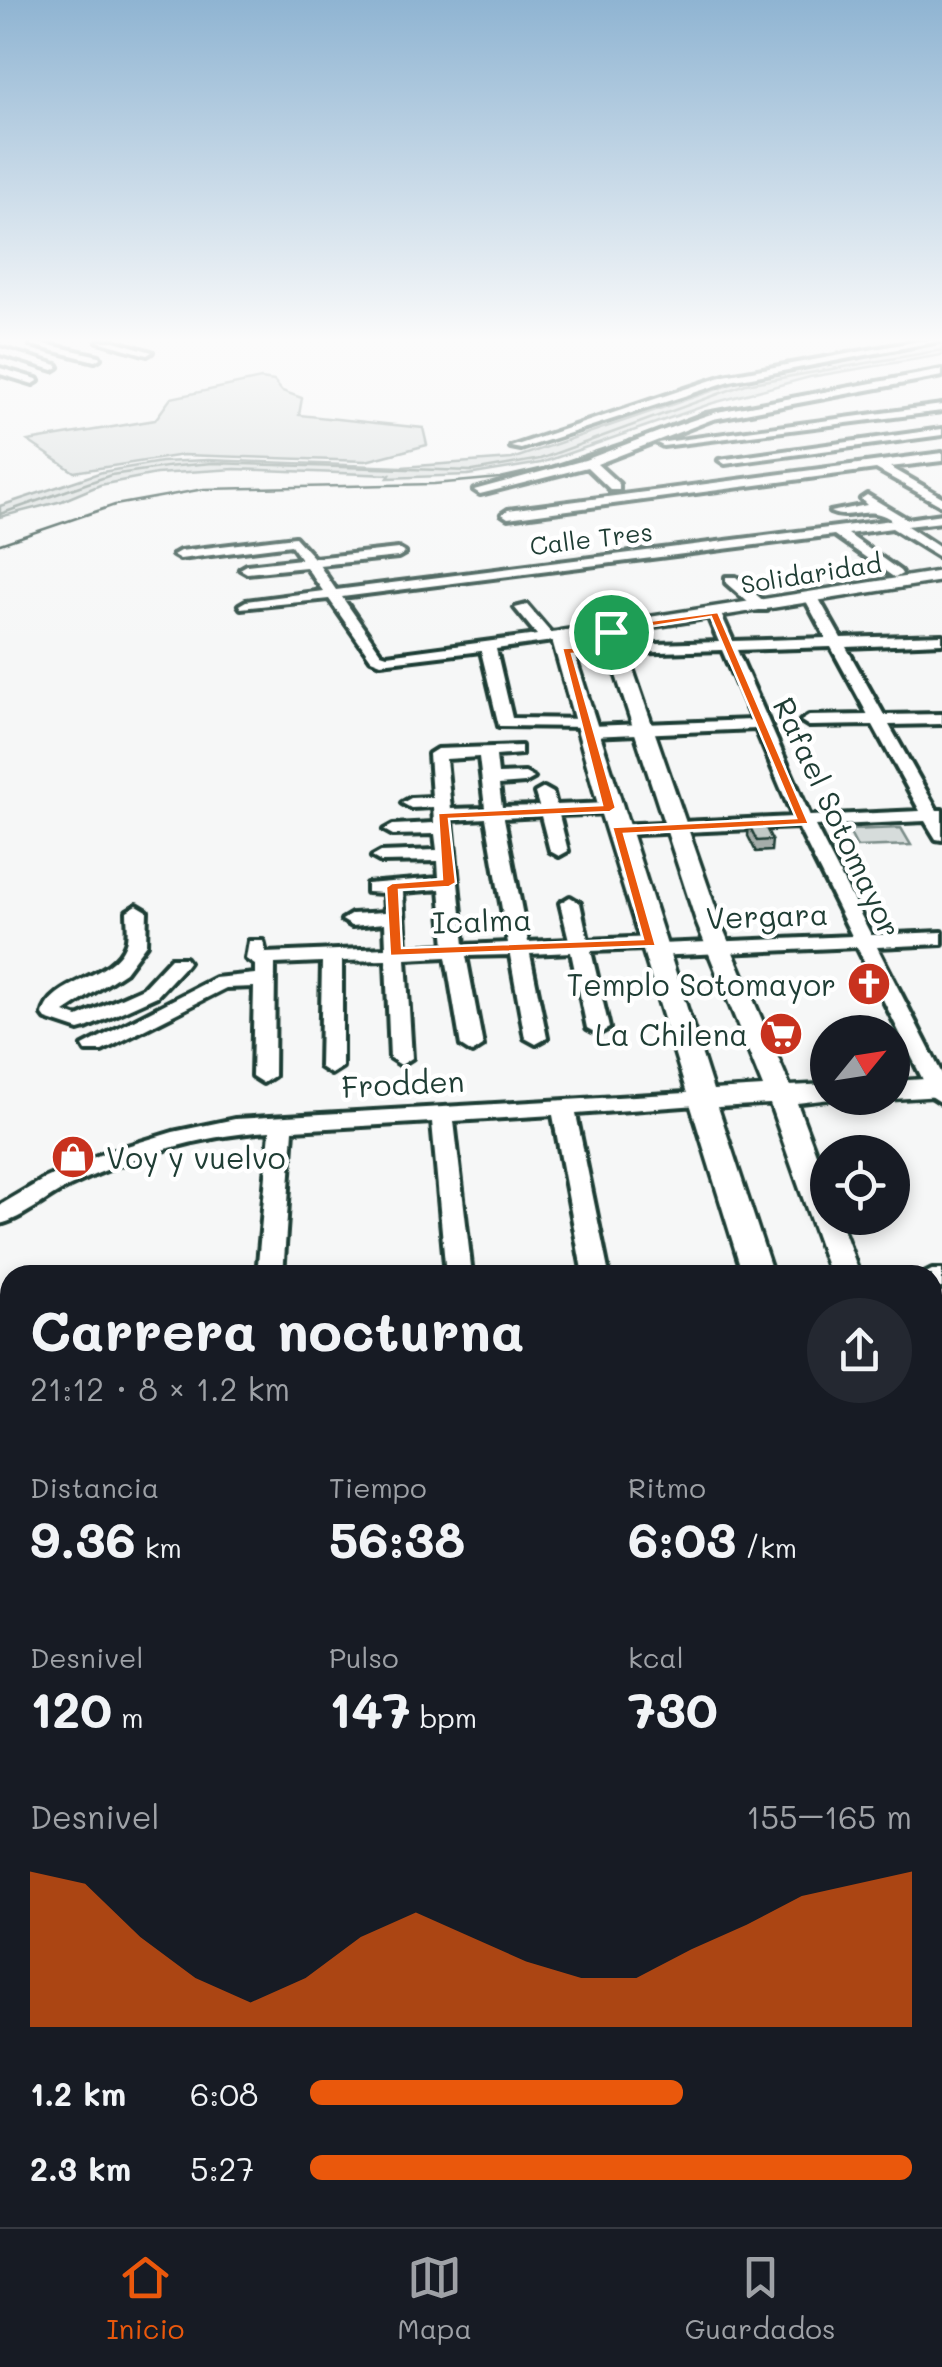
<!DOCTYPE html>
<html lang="es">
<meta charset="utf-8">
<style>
body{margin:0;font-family:Mali,sans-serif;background:#242831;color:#f1f3f6;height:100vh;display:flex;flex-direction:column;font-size:38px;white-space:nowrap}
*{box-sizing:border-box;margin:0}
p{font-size:32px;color:#9ea1a6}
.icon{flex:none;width:55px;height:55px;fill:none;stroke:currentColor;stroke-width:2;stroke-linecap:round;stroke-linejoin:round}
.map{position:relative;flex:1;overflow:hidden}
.sheet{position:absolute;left:0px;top:1265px;width:942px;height:962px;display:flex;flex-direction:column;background:#171b24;border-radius:30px 30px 0 0;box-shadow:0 5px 15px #0003}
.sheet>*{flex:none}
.needle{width:65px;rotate:60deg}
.tools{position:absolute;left:810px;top:1015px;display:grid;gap:20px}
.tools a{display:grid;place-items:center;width:100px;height:100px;border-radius:50%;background:#171b24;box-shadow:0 5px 15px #0003;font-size:50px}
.pin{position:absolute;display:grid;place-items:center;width:85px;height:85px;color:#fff;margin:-42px;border:5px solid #fff;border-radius:50%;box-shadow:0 2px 10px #0007}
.round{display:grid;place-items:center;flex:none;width:105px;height:105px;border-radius:52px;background:#242831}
.head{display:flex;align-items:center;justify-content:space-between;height:170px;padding:0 30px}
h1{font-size:55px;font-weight:800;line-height:75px}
.stats{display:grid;grid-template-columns:repeat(3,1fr);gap:15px;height:170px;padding:10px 30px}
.stats div{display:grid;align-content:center}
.stats b{font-size:50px;font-weight:800}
.stats small{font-size:28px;font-weight:400}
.stats p{font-size:28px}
.chart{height:280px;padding:20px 30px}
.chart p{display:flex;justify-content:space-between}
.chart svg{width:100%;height:180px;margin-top:10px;fill:#ea580c;opacity:.7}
ul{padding:0 30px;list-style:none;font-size:32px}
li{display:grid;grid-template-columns:160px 120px 1fr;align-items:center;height:75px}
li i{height:25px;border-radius:12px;background:#ea580c}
.tabs{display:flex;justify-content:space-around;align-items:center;height:140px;border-top:2px solid #363941;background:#171b24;font-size:28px;color:#9ea1a6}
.tabs a{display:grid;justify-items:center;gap:5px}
.tabs .active{color:#ea580c}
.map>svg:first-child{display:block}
.green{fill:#d6dcdb;stroke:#7a8c88;stroke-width:2.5}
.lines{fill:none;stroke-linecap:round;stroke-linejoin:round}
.stream{stroke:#72857f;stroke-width:2.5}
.minor-casing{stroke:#1f3d34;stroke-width:8}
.major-casing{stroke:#1f3d34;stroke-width:7}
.minor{fill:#fff;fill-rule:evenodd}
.major{fill:#fff;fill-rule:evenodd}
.rail{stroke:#1f3d34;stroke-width:2.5}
.wall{fill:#a5adaa;stroke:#1f3d34;stroke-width:2.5}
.building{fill:#c0c9c6;stroke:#1f3d34;stroke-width:2.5}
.route{fill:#ea580c;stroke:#fff;stroke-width:2.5;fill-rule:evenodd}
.labels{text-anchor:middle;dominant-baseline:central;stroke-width:9;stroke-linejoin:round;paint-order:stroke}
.far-street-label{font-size:25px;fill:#1f3d34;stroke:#fff}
.street-label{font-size:30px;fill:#1f3d34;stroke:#fff}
.poi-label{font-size:30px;fill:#1f3d34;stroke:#fff;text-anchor:end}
</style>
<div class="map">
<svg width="942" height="2227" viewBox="0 0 942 2227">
<rect width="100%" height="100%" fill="#f6f7f7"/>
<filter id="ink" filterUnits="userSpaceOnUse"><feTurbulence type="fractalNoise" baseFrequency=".01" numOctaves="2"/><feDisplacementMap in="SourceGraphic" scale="20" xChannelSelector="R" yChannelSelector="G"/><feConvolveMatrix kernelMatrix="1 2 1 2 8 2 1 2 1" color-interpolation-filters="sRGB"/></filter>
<g filter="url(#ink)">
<path class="green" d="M942 343V355L810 377 713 403 541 463 468 475 388 478 390 475 235 469 156 474 100 485 62 501 0 517V506L102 472 161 462 208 460 402 467 512 459 747 379Z
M261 379 274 381 282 391 302 398 299 415 423 428 427 445 366 461 183 455 74 472 28 441 155 420 171 398Z
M901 828 911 845 857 847 848 830Z"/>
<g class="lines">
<path class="stream" d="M0 514 111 475 166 467 213 463 473 471 540 459 746 384 942 350"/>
<g class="minor-casing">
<path id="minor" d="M31 341 99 356 100 358 95 361 31 345Z
M98 341H114L152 352 147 355Z
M919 341H939L730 381 521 449 511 447 724 376Z
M0 348 57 365 58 367 53 370 0 354Z
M0 368 37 379 38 381 33 384 0 374Z
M942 370V376L713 419 597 464 619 484V490H611L587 467 480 494 474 490 585 460 706 414Z
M942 405V411L663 446 657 443Z
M942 429V435L725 464 719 460Z
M942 453V461L890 467 942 497V506L876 469 508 518 502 514 508 510Z
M867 495 907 519 942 514V522L907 526 942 549V559L892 528 848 534 900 571 902 574 895 578 834 535 342 597 381 653 387 655 537 635 515 608 527 605 551 633 560 632 567 636 560 640 496 649 512 718 593 719 595 722 587 727 499 726 481 651 381 663 371 659 329 599 241 608 239 605 246 601 323 591 306 567 247 573 240 569 247 565 301 559 291 545 180 559 173 555 180 551 295 537 314 558 398 549 405 553 398 557 319 565 336 590 892 520C865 503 852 522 830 512L867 505 861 499Z
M726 577H736L767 604V610H757L726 583Z
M812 595 819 599 841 638 942 635V643L846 647 884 715 942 714V724L889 725 937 810H942V840L936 839 925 821 815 826 871 935 942 932V944L877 947 942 1074V1103L931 1096 857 947 654 956 645 949 591 951 609 1028 598 1034 587 1028 571 952 530 954 547 1038 536 1044 525 1038 510 955 466 956 483 1046 472 1053 461 1046 446 957 406 959 412 1058 401 1065 390 1058 386 960 342 961V1067L331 1074 320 1067 322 962 275 964 274 1076 263 1083 252 1076 254 987 226 988 102 1051H86L83 1046 215 978 255 974V965L246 959 249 941H263L266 953 386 948 385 923 352 926 342 920 352 914 385 912 384 893 367 892V884L439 878 438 861 381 862 372 857 381 852 437 850 435 834 393 835 384 830 393 825 434 823 433 807 411 808 402 803 411 798 432 797 429 754 437 749 521 746V754L496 756 498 774 525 773 534 778 525 783 499 785 502 807 539 806 535 793 544 788 553 793 556 805 610 803 619 808 610 813 559 815 568 851 559 856 550 851 541 816 504 818 528 942 569 940 560 903 570 897 580 903 588 940 651 937 660 944 852 936 798 827 616 835 607 830 616 825 793 817 756 729 590 736 582 731 590 726 752 720 722 650 566 655 559 651 566 647 719 642 707 614 714 610 721 614 733 641 826 638 805 599ZM831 647 868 715 809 716 801 721 809 726 873 725 920 811 810 816 737 650ZM479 757 485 808 451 809 446 759ZM486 818 508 943 464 945 452 820ZM440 889 445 945 406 947 403 892Z
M137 905 147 911 146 944 125 972 64 1012 78 1017 143 988 171 958H185L188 962 185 966 157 996 86 1028 79 1030 46 1019 43 1015C51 979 113 980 126 943 129 935 127 920 127 911Z
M703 1092 714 1099 711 1104 576 1114 609 1275H583L553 1115 454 1121 472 1275H446L432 1122 293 1130 283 1275H257L270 1131C199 1135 132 1156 68 1187 46 1198 24 1218 0 1224V1205L46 1178 104 1153 173 1132 235 1119Z
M932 1270H942V1288H932V1275H922Z
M0 1518H10V1542H0Z
M10 1591V1666L0 1670V1594Z
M10 1928V1964L0 1965V1929Z
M197 2218H237V2227H197Z
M562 2218H602V2227H562Z"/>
</g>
<g class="major-casing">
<path id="major" d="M942 571V581L620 632 721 924 790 1086 828 1084V1098H839L797 1103 828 1186V1218H839L860 1275H830L770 1104 718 1107 773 1275H743L599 808 551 636 560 631ZM603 635 697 924 763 1087 713 1090 570 640Z
M942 1078V1096L892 1099 888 1098H892V1081Z
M932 1504 942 1508V1559L932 1556Z
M932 1864 942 1868V1914L932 1910Z
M784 2218H834L830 2227H780Z"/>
</g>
<use href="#minor" class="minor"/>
<use href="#major" class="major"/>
<path class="rail" d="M0 544 115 505 204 489 434 484 500 478 549 467 719 410 942 368"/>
</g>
<path class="wall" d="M749 825 772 840 771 851 756 852 748 836Z"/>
<path class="building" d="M764 824 772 840 757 841 749 825Z"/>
</g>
<linearGradient id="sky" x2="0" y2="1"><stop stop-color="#8fb4d2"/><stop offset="0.52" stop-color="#fbfbfb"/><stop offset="1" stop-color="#fbfbfb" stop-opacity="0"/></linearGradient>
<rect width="942" height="653" fill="url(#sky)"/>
<path class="route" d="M718 612 809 824 624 834 656 946 390 956 386 887 392 883 442 879 438 813 602 805 562 648 611 646 604 630 610 626ZM711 617 796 818 612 827 643 939 402 948 399 890 449 887 456 883 449 819 610 812 616 808 572 654 621 651 616 632Z"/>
<defs>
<g id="church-disc" transform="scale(2.25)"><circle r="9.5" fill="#c8321e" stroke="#fff"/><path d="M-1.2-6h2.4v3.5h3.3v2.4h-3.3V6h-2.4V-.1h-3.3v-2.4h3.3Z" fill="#fff"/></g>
<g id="supermarket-disc" transform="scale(2.25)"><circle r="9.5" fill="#c8321e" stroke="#fff"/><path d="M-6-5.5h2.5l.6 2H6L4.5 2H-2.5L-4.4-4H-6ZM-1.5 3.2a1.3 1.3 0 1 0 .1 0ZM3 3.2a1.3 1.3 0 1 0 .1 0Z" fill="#fff"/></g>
<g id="shop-disc" transform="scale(2.25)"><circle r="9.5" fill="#c8321e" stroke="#fff"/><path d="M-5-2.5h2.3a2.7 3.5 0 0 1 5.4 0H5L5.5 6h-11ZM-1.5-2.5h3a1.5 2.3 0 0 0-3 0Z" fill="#fff"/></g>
</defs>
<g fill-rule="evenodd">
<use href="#church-disc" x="869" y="984"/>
<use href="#supermarket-disc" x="781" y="1034"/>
<use href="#shop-disc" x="73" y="1157"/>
</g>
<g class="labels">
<g class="far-street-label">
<text transform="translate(591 538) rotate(-7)">Calle Tres</text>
<text transform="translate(811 573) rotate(-9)">Solidaridad</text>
</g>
<g class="street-label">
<text transform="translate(838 817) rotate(65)">Rafael Sotomayor</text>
<text transform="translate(767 915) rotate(-2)">Vergara</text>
<text transform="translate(482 920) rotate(-2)">Icalma</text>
<text transform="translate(403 1083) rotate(-3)">Frodden</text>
</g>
<g class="poi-label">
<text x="836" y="984">Templo Sotomayor</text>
<text x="748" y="1034">La Chilena</text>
<text x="106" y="1157" text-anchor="start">Voy y vuelvo</text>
</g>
</g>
</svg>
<div class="tools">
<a><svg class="needle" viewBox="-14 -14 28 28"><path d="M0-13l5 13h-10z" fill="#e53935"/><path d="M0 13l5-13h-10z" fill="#9ea1a6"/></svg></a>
<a><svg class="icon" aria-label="locate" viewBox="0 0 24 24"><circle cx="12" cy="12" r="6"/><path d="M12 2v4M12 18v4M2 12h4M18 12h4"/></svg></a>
</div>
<div class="pin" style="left:611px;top:632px;background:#1e9e55"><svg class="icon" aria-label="arrive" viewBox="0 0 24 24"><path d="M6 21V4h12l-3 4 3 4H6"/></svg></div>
<section class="sheet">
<div class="head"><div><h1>Carrera nocturna</h1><p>21:12 · 8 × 1.2 km</p></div><a class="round"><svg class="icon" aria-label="share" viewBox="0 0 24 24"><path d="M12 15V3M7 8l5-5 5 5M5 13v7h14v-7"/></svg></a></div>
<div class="stats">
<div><p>Distancia</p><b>9.36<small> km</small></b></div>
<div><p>Tiempo</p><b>56:38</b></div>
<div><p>Ritmo</p><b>6:03<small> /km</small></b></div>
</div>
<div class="stats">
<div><p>Desnivel</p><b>120<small> m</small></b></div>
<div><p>Pulso</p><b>147<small> bpm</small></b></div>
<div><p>kcal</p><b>730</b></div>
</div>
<div class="chart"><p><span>Desnivel</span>155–165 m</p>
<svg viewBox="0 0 160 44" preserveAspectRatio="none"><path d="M0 44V6L10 9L20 22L30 32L40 38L50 32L60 22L70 16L80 22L90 28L100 32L110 32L120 25L130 19L140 12L150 9L160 6V44z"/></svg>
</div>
<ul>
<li><b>1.2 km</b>6:08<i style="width:62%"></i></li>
<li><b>2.3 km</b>5:27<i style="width:100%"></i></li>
</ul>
</section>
</div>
<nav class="tabs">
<a class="active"><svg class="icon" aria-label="home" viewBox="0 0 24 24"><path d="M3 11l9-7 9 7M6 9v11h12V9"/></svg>Inicio</a>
<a><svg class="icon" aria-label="map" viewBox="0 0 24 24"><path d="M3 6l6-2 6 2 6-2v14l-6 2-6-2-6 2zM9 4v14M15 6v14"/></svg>Mapa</a>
<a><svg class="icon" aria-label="saved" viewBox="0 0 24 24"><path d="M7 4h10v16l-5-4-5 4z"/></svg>Guardados</a>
</nav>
